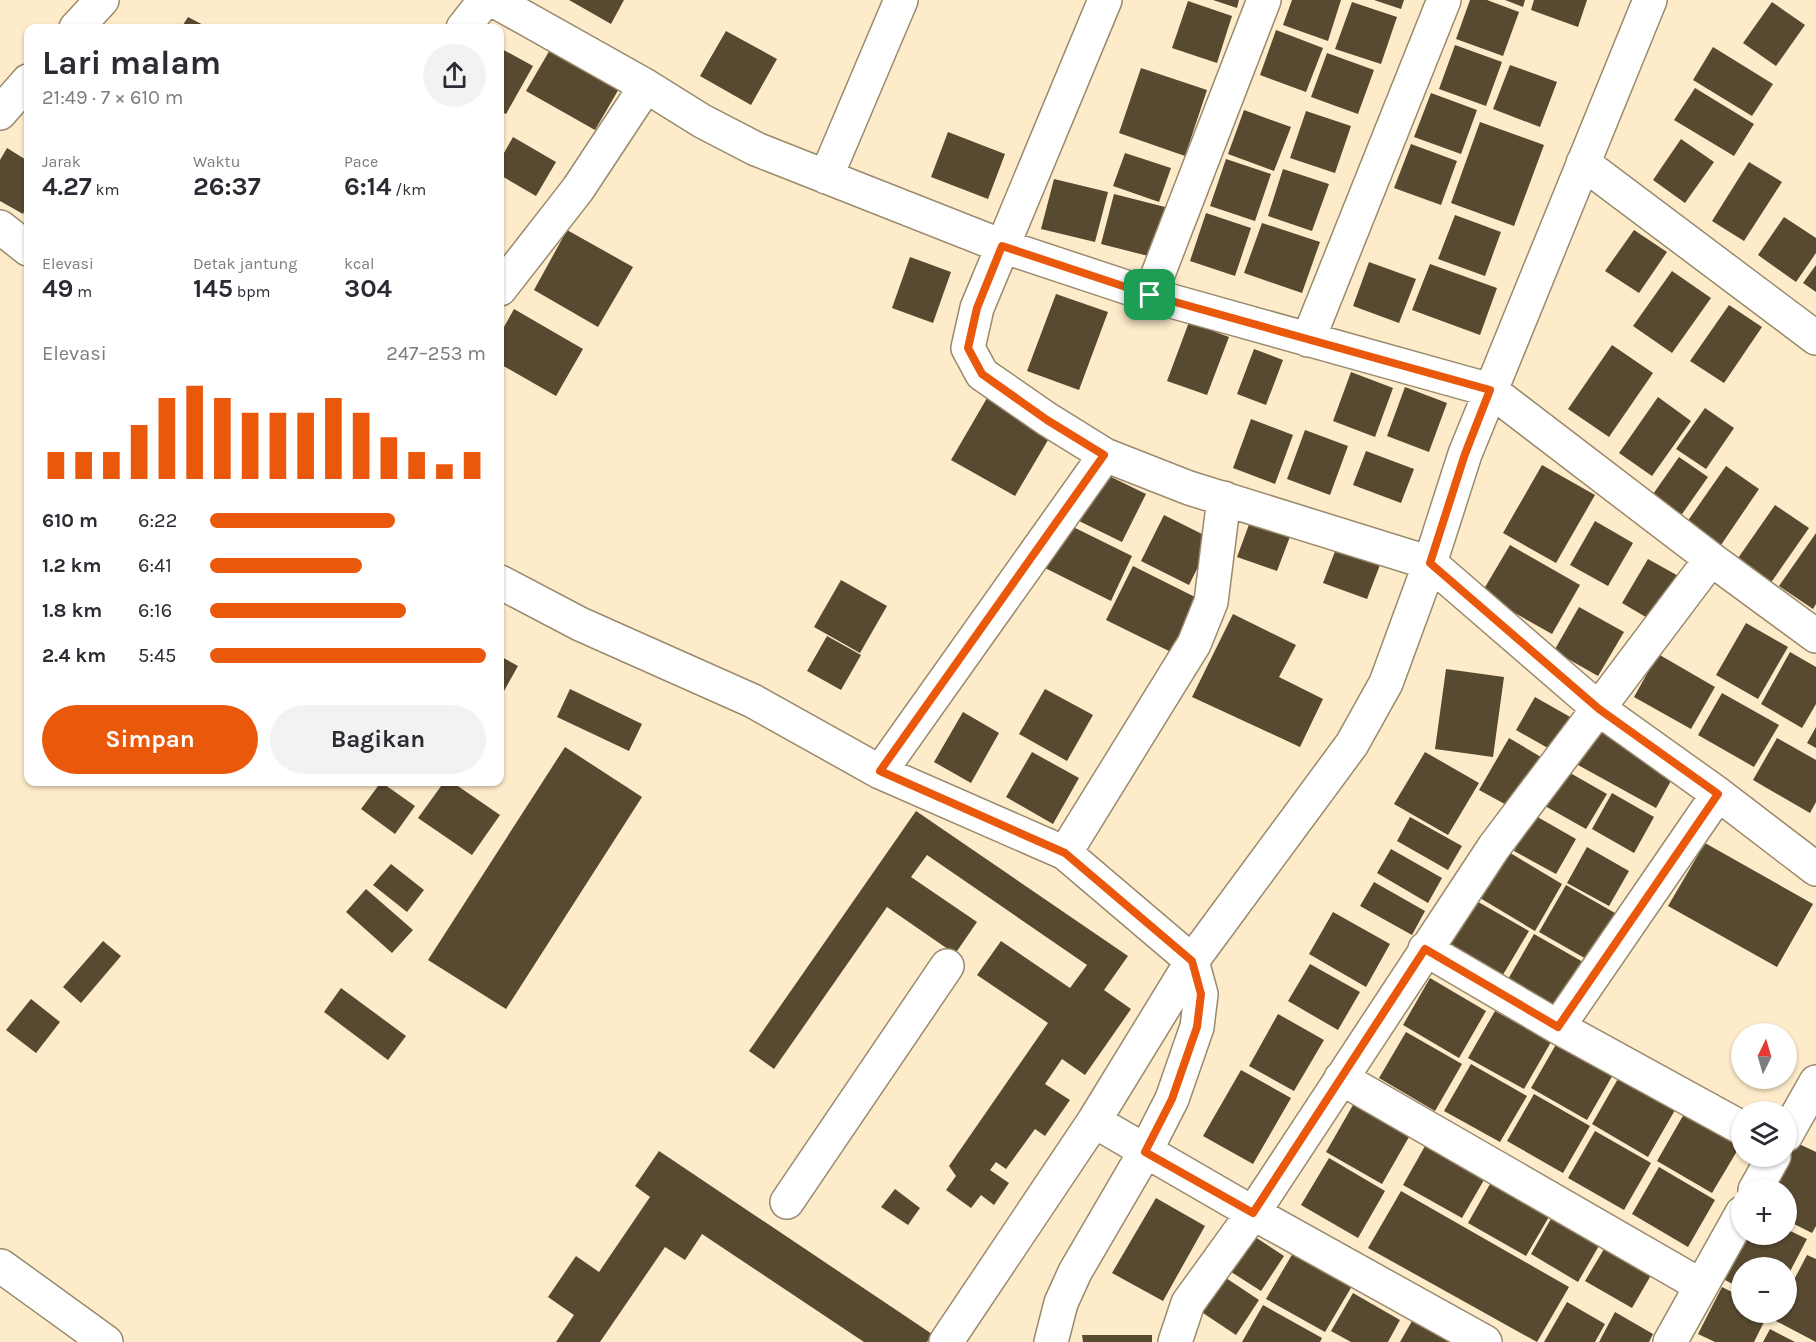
<!DOCTYPE html>
<html lang="id">
<meta charset="utf-8">
<style>
body{margin:0;font-family:Karla,sans-serif;background:#f2f2f3;color:#2b2b33;height:100vh;display:flex;flex-direction:column;font-size:22px;white-space:nowrap}
*{box-sizing:border-box;margin:0}
p{font-size:20px;color:#7c7c81}
.icon{flex:none;width:33px;height:33px;fill:none;stroke:currentColor;stroke-width:2;stroke-linecap:round;stroke-linejoin:round}
.map{position:relative;flex:1;overflow:hidden}
.panel{position:absolute;left:24px;top:24px;width:480px;height:762px;display:flex;flex-direction:column;background:#fff;border-radius:12px;box-shadow:0 2px 4px #0004}
.panel>*{flex:none}
.needle{width:39px;rotate:5deg}
.buttons{position:absolute;left:1731px;top:1023px;display:grid;gap:12px}
.buttons a{display:grid;place-items:center;width:66px;height:66px;border-radius:50%;background:#fff;box-shadow:0 2px 4px #0004;font-size:30px}
.pin{position:absolute;display:grid;place-items:center;width:51px;height:51px;color:#fff;margin:-26px;border-radius:12px;box-shadow:0 3px 9px #0006}
.round{display:grid;place-items:center;flex:none;width:63px;height:63px;border-radius:32px;background:#f2f2f3}
.overview{display:flex;align-items:center;justify-content:space-between;height:102px;padding:0 18px}
h1{font-size:33px;font-weight:700;line-height:45px}
.figures{display:grid;grid-template-columns:repeat(3,1fr);gap:9px;height:102px;padding:6px 18px}
.figures div{display:grid;align-content:center}
.figures b{font-size:26px;font-weight:700}
.figures small{font-size:16px;font-weight:400}
.figures p{font-size:16px}
.chart{height:168px;padding:12px 18px}
.chart p{display:flex;justify-content:space-between}
.chart svg{width:100%;height:108px;margin-top:6px;stroke:#ea580c;stroke-width:6}
.primary-button{display:flex;gap:12px;margin-top:auto;padding:12px 18px}
.primary-button a{flex:1;height:69px;border-radius:36px;background:#ea580c;color:#fff;font-size:24px;font-weight:700;line-height:69px;text-align:center}
.primary-button a+a{background:#f2f2f3;color:#2b2b33}
ul{padding:0 18px;list-style:none;font-size:20px}
li{display:grid;grid-template-columns:96px 72px 1fr;align-items:center;height:45px}
li i{height:15px;border-radius:8px;background:#ea580c}
.map>svg:first-child{display:block}
.building{fill:#584a30}
.lines{fill:none;stroke-linecap:round;stroke-linejoin:round}
.minor-casing{stroke:#9a8a6c;stroke-width:36}
.minor{stroke:#fff;stroke-width:33}
.route-casing{stroke:#fff;stroke-width:12}
.route{stroke:#ea580c;stroke-width:8}
</style>
<div class="map">
<svg width="1816" height="1342" viewBox="0 0 1816 1342">
<rect width="100%" height="100%" fill="#fdebca"/>
<path class="building" d="M569 0H624L611 24Z
M1213 0H1239L1237 8Z
M1292 0H1341L1328 41 1283 25Z
M1374 0H1404L1401 9Z
M1470 0H1487L1519 12 1503 56 1456 39Z
M1505 0H1525L1523 7Z
M1534 0H1587L1578 27 1531 10Z
M1188 1 1232 16 1217 63 1172 48Z
M1352 2 1397 17 1381 64 1335 49Z
M1772 2 1805 25 1776 66 1743 43Z
M188 17 209 28H181Z
M1276 30 1323 48 1306 92 1260 75Z
M726 31 777 59 751 105 700 76Z
M1455 45 1502 62 1486 106 1439 89Z
M1713 47 1773 84 1752 116 1693 80Z
M500 48 533 66 506 114 500 111Z
M551 48 620 87 595 130 526 91Z
M1327 53 1374 70 1358 114 1311 97Z
M1510 65 1557 82 1540 127 1493 109Z
M1141 68 1207 90 1185 156 1119 133Z
M1695 88 1754 124 1734 156 1674 120Z
M1431 93 1477 110 1461 154 1414 137Z
M1244 110 1291 127 1274 171 1228 154Z
M1306 111 1351 126 1335 173 1290 158Z
M1480 122 1544 145 1514 226 1451 203Z
M948 132 1005 154 988 199 931 177Z
M513 137 556 162 536 196 500 175V160Z
M1681 139 1714 162 1685 203 1653 180Z
M1411 144 1457 161 1441 205 1394 188Z
M7 148 28 161V203L23 214 0 201V160Z
M1125 153 1171 168 1159 202 1113 186Z
M1226 159 1271 174 1255 221 1210 206Z
M1749 162 1782 182 1744 241 1712 221Z
M1283 169 1329 184 1312 231 1268 216Z
M1054 179 1108 192 1095 242 1041 229Z
M1114 194 1169 208 1156 258 1101 244Z
M1206 213 1251 228 1235 276 1190 261Z
M1455 215 1501 232 1485 276 1438 259Z
M1784 217 1816 238V253L1796 282 1758 255Z
M1262 223 1320 242 1302 293 1244 273Z
M567 230 633 267 598 327 534 290Z
M1634 230 1667 252 1639 293 1605 271Z
M910 257 951 272 933 323 892 308Z
M1369 262 1416 279 1399 323 1353 306Z
M1430 264 1497 288 1480 335 1412 310Z
M1816 265V292L1803 283Z
M1672 271 1711 298 1672 353 1633 326Z
M1056 294 1108 312 1079 390 1027 371Z
M1729 305 1762 327 1724 383 1690 361Z
M514 309 583 349 556 396 500 364V334Z
M1189 322 1229 337 1207 395 1167 381Z
M1612 345 1653 373 1609 437 1568 409Z
M1254 349 1283 360 1266 405 1237 394Z
M1351 372 1393 388 1375 437 1333 421Z
M1405 387 1447 403 1429 452 1387 436Z
M1658 397 1691 421 1652 476 1619 453Z
M987 398 1051 435 1015 496 951 460Z
M1705 408 1734 428 1706 469 1676 449Z
M1251 419 1293 435 1275 484 1233 468Z
M1305 430 1348 446 1330 495 1287 479Z
M1366 451 1414 469 1401 503 1353 485Z
M1679 457 1708 477 1680 517 1651 497Z
M1542 465 1595 495 1556 563 1503 533Z
M1726 466 1759 489 1721 545 1687 522Z
M1103 473 1146 494 1122 542 1079 521Z
M1775 505 1809 528 1770 584 1736 561Z
M1164 515 1212 539 1189 585 1141 561Z
M1251 519 1291 534 1277 571 1237 557Z
M1061 521 1132 556 1111 601 1039 565Z
M1595 521 1633 543 1608 586 1570 565Z
M1816 533V604L1813 609 1779 586Z
M1339 541 1383 557 1367 599 1323 583Z
M1510 545 1580 585 1552 634 1481 594Z
M1648 559 1682 578 1656 623 1622 603Z
M1133 566 1203 601 1177 655 1106 620Z
M841 580 887 606 860 653 814 627Z
M1579 607 1624 632 1598 676 1554 651Z
M1233 614 1296 645 1279 677 1323 699 1300 747 1192 697Z
M1746 623 1788 647 1758 699 1716 675Z
M827 636 861 655 841 690 807 671Z
M1790 652 1816 667V704L1802 728 1761 704Z
M1658 654 1715 687 1691 729 1634 697Z
M500 656 518 666 500 698Z
M1446 669 1504 677 1493 757 1435 749Z
M570 689 642 724 629 751 557 717Z
M1045 689 1093 715 1067 761 1019 734Z
M1722 693 1779 725 1754 767 1698 735Z
M1535 697 1572 718 1553 751 1516 730Z
M963 712 999 733 971 783 934 762Z
M1601 725 1678 768 1656 808 1578 765Z
M1816 727V748L1807 743Z
M1509 738 1541 757 1512 808 1479 790Z
M1777 738 1816 760V802L1810 813 1753 780Z
M565 747 642 797 506 1009 428 960Z
M1032 752 1079 778 1053 824 1006 797Z
M1425 752 1479 783 1448 835 1394 804Z
M1565 770 1607 794 1586 829 1545 806Z
M381 782 415 806 395 834 361 809Z
M444 782H452L500 815 472 855 418 818Z
M1612 793 1654 817 1634 853 1592 829Z
M916 811 1128 956 1104 990 1131 1009 1085 1075 1062 1059 1045 1084 1070 1100 1045 1136 1035 1129 1006 1169 996 1162 990 1170 1009 1183 994 1205 981 1195 971 1208 946 1190 956 1176 949 1166 1048 1023 977 975 1001 941 1070 988 1087 965 927 855 911 877 977 922 955 954 887 907 774 1069 749 1051Z
M1534 815 1576 839 1556 874 1514 851Z
M1410 817 1462 846 1448 870 1397 841Z
M1705 843 1813 904 1777 967 1668 906Z
M1587 847 1629 871 1609 906 1567 883Z
M1391 849 1442 878 1428 903 1377 873Z
M1507 851 1562 884 1535 931 1480 898Z
M391 864 424 890 407 912 373 885Z
M1374 882 1425 911 1412 935 1360 906Z
M1566 885 1622 917 1595 964 1539 932Z
M366 889 413 930 392 953 346 912Z
M1473 899 1529 931 1501 978 1446 946Z
M1333 912 1390 944 1366 987 1309 954Z
M1534 934 1590 966 1563 1013 1507 981Z
M103 941 121 956 81 1003 63 987Z
M1310 964 1360 992 1338 1030 1288 1001Z
M1430 978 1486 1011 1459 1058 1403 1025Z
M341 988 406 1036 388 1060 324 1012Z
M31 999 60 1022 36 1053 6 1030Z
M1495 1011 1551 1042 1524 1089 1468 1058Z
M1278 1014 1324 1040 1294 1091 1249 1066Z
M1406 1032 1462 1064 1435 1111 1379 1078Z
M1558 1041 1614 1073 1587 1120 1531 1088Z
M1471 1064 1527 1096 1500 1142 1444 1111Z
M1241 1070 1291 1098 1253 1164 1203 1136Z
M1619 1077 1675 1110 1648 1157 1592 1124Z
M1534 1094 1590 1126 1563 1173 1507 1141Z
M1353 1105 1409 1137 1382 1184 1326 1152Z
M1684 1114 1740 1146 1712 1193 1657 1161Z
M1595 1131 1651 1163 1624 1210 1568 1178Z
M1429 1139 1488 1173 1462 1218 1403 1185Z
M1797 1143 1816 1152V1226L1812 1233 1786 1220V1190H1773Z
M659 1151 932 1334 927 1342H864L702 1234 685 1260 665 1247 600 1342H556L574 1315 548 1297 576 1256 599 1272 650 1197 635 1186Z
M1329 1158 1385 1191 1358 1238 1301 1205Z
M1659 1167 1715 1200 1688 1247 1632 1214Z
M1494 1177 1553 1210 1526 1256 1468 1223Z
M895 1189 920 1208 908 1225 881 1207Z
M1401 1191 1569 1287 1537 1342 1368 1248Z
M1156 1198 1205 1226 1163 1301 1112 1273Z
M1552 1217 1600 1244 1578 1282 1531 1254Z
M1786 1229 1807 1239 1786 1279V1268H1742V1289L1725 1280 1748 1234H1786Z
M1249 1233 1284 1256 1261 1291 1225 1268Z
M1607 1244 1654 1270 1632 1308 1585 1281Z
M1293 1253 1352 1286 1325 1332 1266 1299Z
M1807 1255 1816 1259V1342L1774 1320 1778 1312H1786V1295Z
M1223 1276 1259 1300 1236 1335 1200 1311Z
M1722 1287 1742 1297V1312H1769L1754 1342H1715L1698 1334Z
M1353 1293 1400 1320 1388 1342H1351L1331 1331Z
M1567 1302 1605 1324 1595 1342H1544Z
M1263 1305 1322 1338 1320 1342H1242Z
M1615 1312 1653 1334 1649 1342H1599Z
M1416 1314 1465 1342H1400Z
M1770 1329 1795 1342H1763Z
M1082 1335H1152V1342H1083Z"/>
<g class="lines">
<g class="minor-casing">
<path id="minor" d="M493 0 646 86 702 121 756 149 1002 246 1150 295 1490 390 1711 559 1816 636
M1105 0 977 308 968 348 982 374 1047 419 1105 455 1189 488 1430 563 1599 709 1718 794 1558 1027
M76 28 102 0
M463 28 485 0
M0 113 28 81
M1583 163 1816 338
M826 177 901 0
M0 227 28 249
M500 289 578 189 646 86
M1150 295 1264 0
M1308 340 1444 0
M500 582 580 624 753 701 880 772 1065 853 1192 961 1201 994 1197 1027 1172 1099 1145 1152 1075 1272 1061 1303 1051 1342
M880 772 1105 455
M1718 794 1816 869
M1065 853 1194 644 1211 602 1224 498
M1425 949 1558 1027 1742 1128
M1341 1078 1700 1285
M1786 1135 1816 1082
M1755 1190 1774 1156
M787 1202 947 966
M1 1266 106 1342
M946 1342 1094 1121
M1175 1342 1188 1303 1253 1213 1094 1121 1192 961 1352 744 1386 683 1430 563 1465 454 1650 0
M1485 1342 1253 1213 1494 847 1711 559
M1670 1342 1742 1213"/>
</g>
<use href="#minor" class="minor"/>
</g>
<g class="lines">
<g class="route-casing">
<path id="route" d="M1002 246 1150 295 1490 390 1465 454 1430 563 1599 709 1718 794 1558 1027 1425 949 1253 1213 1145 1152 1172 1099 1197 1027 1201 994 1192 961 1065 853 880 771 1104 455 1047 420 982 374 968 348 977 308Z"/>
</g>
<use href="#route" class="route"/>
</g>
</svg>
<div class="buttons">
<a><svg class="needle" viewBox="-14 -14 28 28"><path d="M0-13l5 13h-10z" fill="#e53935"/><path d="M0 13l5-13h-10z" fill="#7c7c81"/></svg></a>
<a><svg class="icon" aria-label="layers" viewBox="0 0 24 24"><path d="M12 4l9 5-9 5-9-5zM3 14l9 5 9-5"/></svg></a>
<a>+</a>
<a>−</a>
</div>
<div class="pin" style="left:1150px;top:295px;background:#1e9e55"><svg class="icon" aria-label="arrive" viewBox="0 0 24 24"><path d="M6 21V4h12l-3 4 3 4H6"/></svg></div>
<section class="panel">
<div class="overview"><div><h1>Lari malam</h1><p>21:49 · 7 × 610 m</p></div><a class="round"><svg class="icon" aria-label="share" viewBox="0 0 24 24"><path d="M12 15V3M7 8l5-5 5 5M5 13v7h14v-7"/></svg></a></div>
<div class="figures">
<div><p>Jarak</p><b>4.27<small> km</small></b></div>
<div><p>Waktu</p><b>26:37</b></div>
<div><p>Pace</p><b>6:14<small> /km</small></b></div>
</div>
<div class="figures">
<div><p>Elevasi</p><b>49<small> m</small></b></div>
<div><p>Detak jantung</p><b>145<small> bpm</small></b></div>
<div><p>kcal</p><b>304</b></div>
</div>
<div class="chart"><p><span>Elevasi</span>247–253 m</p>
<svg viewBox="0 0 160 44" preserveAspectRatio="none"><path d="M5 44V33M15 44V33M25 44V33M35 44V22M45 44V11M55 44V6M65 44V11M75 44V17M85 44V17M95 44V17M105 44V11M115 44V17M125 44V27M135 44V33M145 44V38M155 44V33"/></svg>
</div>
<ul>
<li><b>610 m</b>6:22<i style="width:67%"></i></li>
<li><b>1.2 km</b>6:41<i style="width:55%"></i></li>
<li><b>1.8 km</b>6:16<i style="width:71%"></i></li>
<li><b>2.4 km</b>5:45<i style="width:100%"></i></li>
</ul>
<div class="primary-button"><a>Simpan</a><a>Bagikan</a></div>
</section>
</div>
